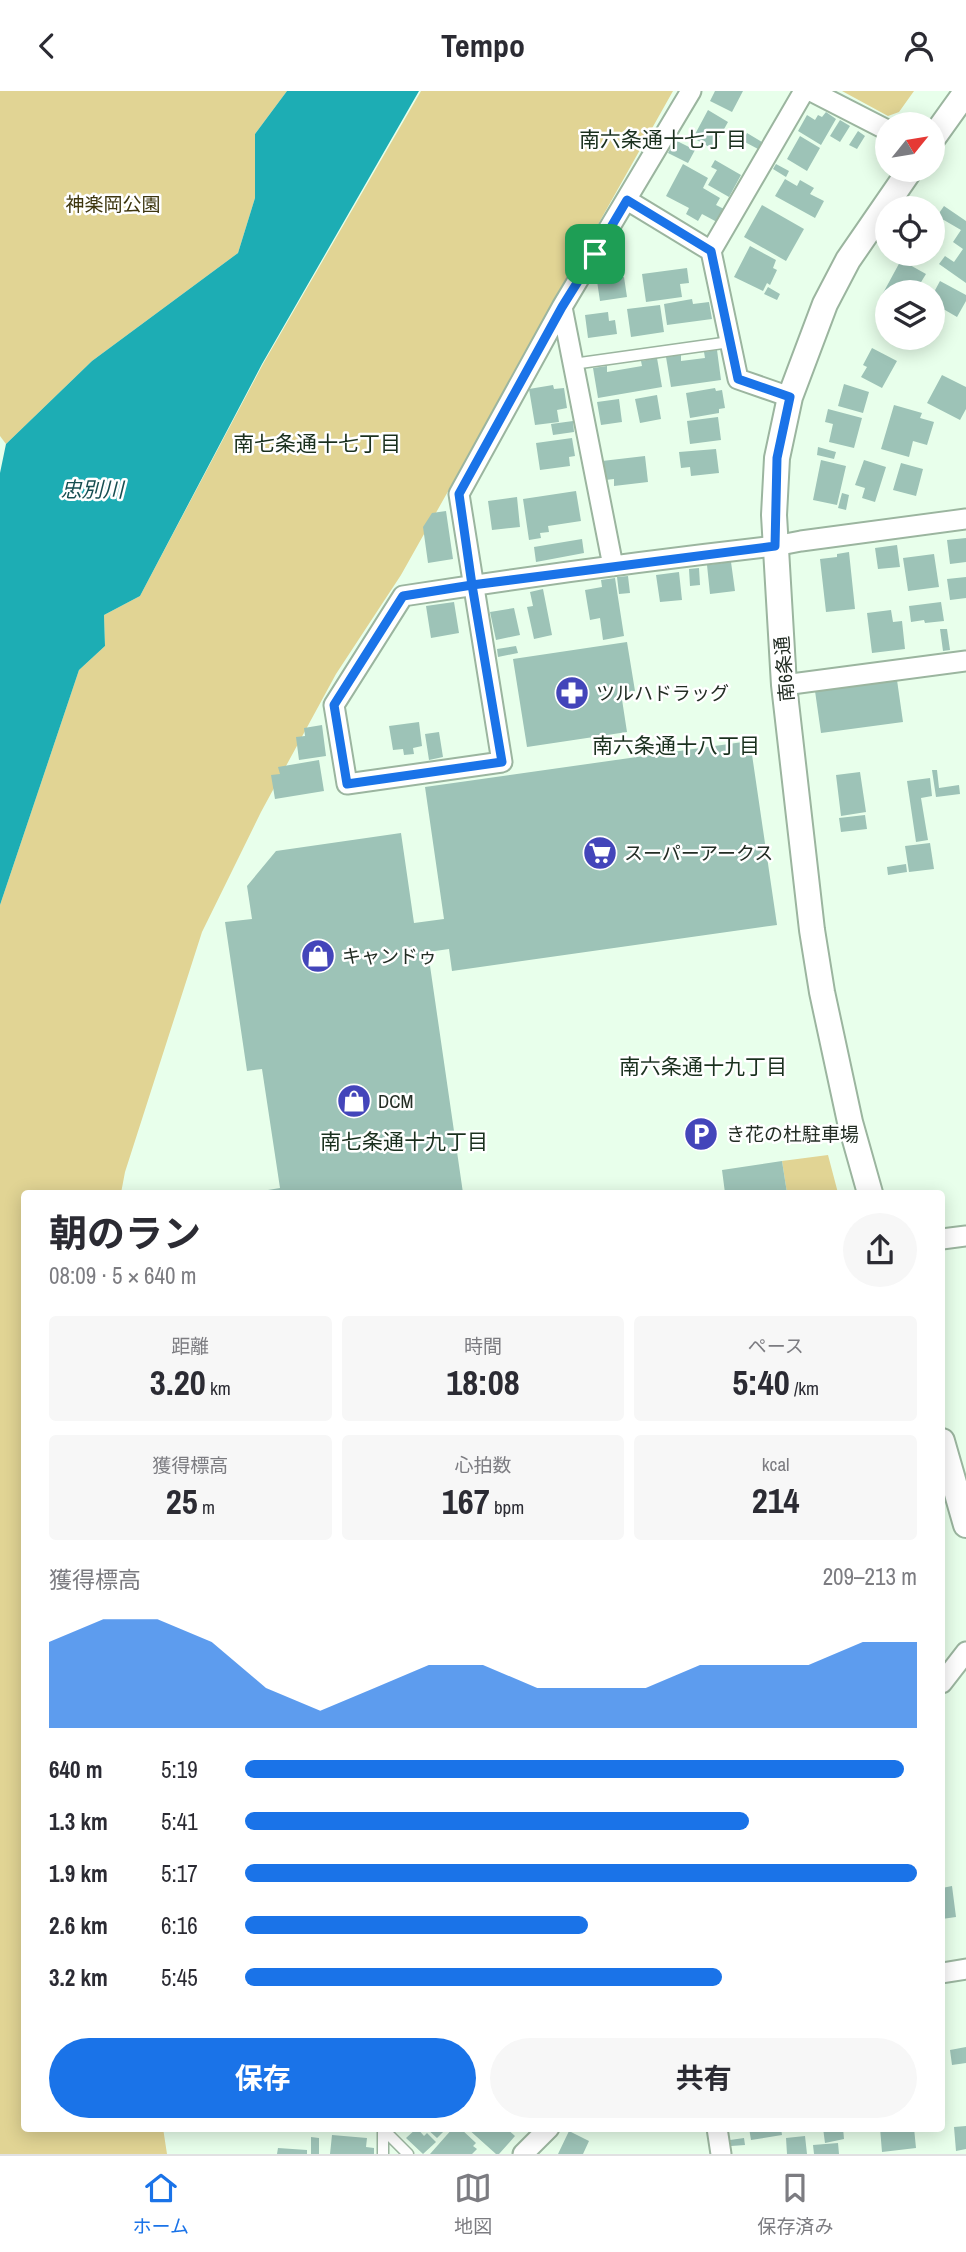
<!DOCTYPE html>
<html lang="ja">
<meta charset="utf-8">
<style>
body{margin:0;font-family:"Archivo Narrow","Noto Sans JP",sans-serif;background:#f7f7f7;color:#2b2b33;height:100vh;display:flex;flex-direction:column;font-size:26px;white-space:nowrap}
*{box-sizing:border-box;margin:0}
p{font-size:23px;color:#7c7c81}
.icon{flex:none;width:38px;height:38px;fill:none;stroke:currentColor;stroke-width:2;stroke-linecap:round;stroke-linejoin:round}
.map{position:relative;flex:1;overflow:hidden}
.drawer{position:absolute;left:21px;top:1099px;width:924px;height:942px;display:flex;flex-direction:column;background:#fff;border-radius:7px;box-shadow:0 4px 18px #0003}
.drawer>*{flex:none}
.needle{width:46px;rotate:60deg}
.controls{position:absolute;left:875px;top:21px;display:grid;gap:14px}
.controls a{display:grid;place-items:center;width:70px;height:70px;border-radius:50%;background:#fff;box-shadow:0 4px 18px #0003;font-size:35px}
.pin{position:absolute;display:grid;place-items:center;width:60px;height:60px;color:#fff;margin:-30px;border-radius:14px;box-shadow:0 4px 10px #0006}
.round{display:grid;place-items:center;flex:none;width:74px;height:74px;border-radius:37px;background:#f7f7f7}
.overview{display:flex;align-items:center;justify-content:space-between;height:119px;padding:0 28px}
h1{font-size:38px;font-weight:700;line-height:52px}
.metrics{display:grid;grid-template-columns:repeat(3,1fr);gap:10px;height:119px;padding:7px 28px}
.metrics div{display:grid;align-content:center;border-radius:7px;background:#f7f7f7;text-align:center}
.metrics b{font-size:35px;font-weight:700}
.metrics small{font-size:19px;font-weight:400}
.metrics p{font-size:19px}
.chart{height:196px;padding:14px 28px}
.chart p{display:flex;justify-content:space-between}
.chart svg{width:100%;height:126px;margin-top:7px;fill:#1a73e8;opacity:.7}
.action{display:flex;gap:14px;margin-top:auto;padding:14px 28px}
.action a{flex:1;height:80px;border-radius:42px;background:#1a73e8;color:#fff;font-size:28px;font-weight:700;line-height:80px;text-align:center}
.action a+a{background:#f7f7f7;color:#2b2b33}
ul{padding:0 28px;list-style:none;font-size:23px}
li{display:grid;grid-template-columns:112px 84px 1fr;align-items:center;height:52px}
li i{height:18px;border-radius:9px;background:#1a73e8}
header{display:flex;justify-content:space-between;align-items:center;height:91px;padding:0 28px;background:#fff;font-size:32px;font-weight:700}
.tabs{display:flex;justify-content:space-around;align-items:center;height:98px;border-top:2px solid #e1e1e2;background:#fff;font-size:19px;color:#7c7c81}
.tabs a{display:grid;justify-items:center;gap:4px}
.tabs .active{color:#1a73e8}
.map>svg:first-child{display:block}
.green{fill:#e1d494}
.water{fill:#1dadb4}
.building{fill:#9dc3b7}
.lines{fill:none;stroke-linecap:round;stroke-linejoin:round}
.service-casing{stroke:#9bb59f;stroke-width:13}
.minor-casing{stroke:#9bb59f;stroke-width:23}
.tertiary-casing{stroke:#9bb59f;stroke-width:28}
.service{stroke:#fff;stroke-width:10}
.minor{stroke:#fff;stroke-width:19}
.tertiary{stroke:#fff;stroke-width:24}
.route-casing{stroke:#fff;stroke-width:14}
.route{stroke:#1a73e8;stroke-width:9}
.labels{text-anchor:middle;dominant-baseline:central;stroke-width:5;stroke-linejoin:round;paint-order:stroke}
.park-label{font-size:19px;fill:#3d360f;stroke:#fff}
.street-label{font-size:19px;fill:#232d24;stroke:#fff}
.poi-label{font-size:19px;fill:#232d24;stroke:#fff;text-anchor:start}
.neighbourhood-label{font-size:21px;fill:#1a301e;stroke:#fff}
.water-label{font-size:21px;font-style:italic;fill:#164e51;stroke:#fff}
</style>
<header><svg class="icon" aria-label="back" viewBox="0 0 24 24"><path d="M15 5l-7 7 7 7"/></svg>Tempo<svg class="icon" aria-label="person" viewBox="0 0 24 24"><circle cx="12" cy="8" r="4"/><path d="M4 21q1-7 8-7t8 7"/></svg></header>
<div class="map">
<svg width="966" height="2063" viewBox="0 0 966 2063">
<rect width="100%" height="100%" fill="#e8ffeb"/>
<path class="green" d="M0 0H287L255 43V107L238 162 92 270 6 353 0 345Z
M421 0H673L401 484 336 583 261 721 202 841 125 1081 121 1102H24V2037H163L167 2063H0V814L79 579 105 555 104 524 140 505 263 273Z
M842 0H914L899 21 888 25Z
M828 1064 838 1102H787L782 1070Z"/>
<path class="water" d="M287 0H419L262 273 140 505 104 524 105 555 79 579 0 814V382L6 353 92 270 238 162 255 107V43Z"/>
<path class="building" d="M715 0H743L732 21 710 10Z
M708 19 728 31 713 58 693 47Z
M826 21 836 28 821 54 798 40 807 24 815 29 818 24 822 26Z
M840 29 850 35 840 51 830 45Z
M858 40 865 45 857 58 849 54Z
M747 42 762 51 758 58 743 50Z
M800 45 820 57 807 80 787 68Z
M675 49 695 59 688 72 668 62Z
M715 69 741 84 729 106 708 94 717 79 711 76Z
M683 73 708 87 703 97 720 107 716 114 724 118 717 131 702 123 698 130 686 123 689 117 666 105Z
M776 73 789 80 786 86 773 78Z
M785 88 797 95 800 89 814 97 810 103 824 110 815 127 775 105Z
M762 114 804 138 786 170 744 146Z
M944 115 966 130V192L939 173 945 165 954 171 963 158 953 151 961 139 937 125Z
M750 155 776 169 773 177 777 179 770 194 767 192 763 200 734 186Z
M901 169 926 183 915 201H887V207L882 204Z
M687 177 689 192 680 193 682 206 646 211 642 183Z
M624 186 627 206 600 210 597 190Z
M940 190 966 204V210L957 226 933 212V203Z
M768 196 780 203 777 209 764 203Z
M692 208 693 213 709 211 712 228 667 234 664 213Z
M660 214 664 241 631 246 627 218Z
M608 221 609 230 615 229 617 243 588 247 585 224Z
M872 257 897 270 882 297 861 286 867 276 863 274Z
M717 259 721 289 671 296 666 266 681 264V270L705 267 704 261Z
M657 267 662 296 598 307 593 277 607 275V281L642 275 641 270Z
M942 284 966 296V318L960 329 927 312Z
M844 293 869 301 863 322 838 315Z
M553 294 554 298 564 297 567 317 557 319 559 331 535 334 529 298Z
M715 297 716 300 722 299 725 317 719 318V322L690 327 686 302Z
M657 304 661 328 640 332 635 308Z
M619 308 622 331 601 334 597 311Z
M894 314 922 322 920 327 934 331 927 354 913 350 909 366 881 358Z
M828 318 862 327 854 357 829 351 833 333 825 331Z
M718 326 721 349 690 353 687 330Z
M573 330 574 341 553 344 551 333Z
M572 347 575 365 569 366 570 375 540 379 536 352Z
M818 356 836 361 834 368 817 364Z
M716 358 719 382 691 385 690 376 681 377 679 361Z
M645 365 648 391 614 395V388L605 389 602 370Z
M821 369 846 375 837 414 813 409Z
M864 369 886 376 875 411 862 407 865 397 855 394Z
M901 372 923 378 916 405 893 399Z
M576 400 581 430 548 435 549 441 540 442 541 447 529 449 523 408Z
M842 402 849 404 846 419 838 417Z
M517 406 520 436 492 439 488 410Z
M446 420 453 468 428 472 423 436 432 422Z
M966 447V471L950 473 947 449Z
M582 448 584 462 536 471 534 456Z
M897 454 900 476 878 478 875 457Z
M849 461 855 518 826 521 820 468 837 466V463Z
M934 463 939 496 908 500 903 467Z
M731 471 735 500 710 503 707 474Z
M699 477 700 494 690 495 689 478Z
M679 481 682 509 660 511 656 484Z
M628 485 630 502 619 503 617 486Z
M966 486V507L950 509 947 488Z
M615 487 624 545 603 549 600 527 590 529 585 499 602 496 601 489Z
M543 498 552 544 534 548 527 516 533 515 530 501Z
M454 511 459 542 431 547 426 515Z
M941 511 944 530 925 532 924 529 911 531 909 515Z
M514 517 520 544 496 549 490 521Z
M891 519 893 531 902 530 905 558 872 562 867 522Z
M940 538H947L950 559 943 560Z
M627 551 635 600 621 602 627 641 527 656 513 568Z
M516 555 518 562 498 566 497 558Z
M897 589 903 631 821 642 815 600Z
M419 631 422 655 413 657 414 663 404 664 403 658 393 659 389 635Z
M322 634 326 665 299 669 296 646 305 645 304 637Z
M439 641 443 666 429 669 425 643Z
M750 650 777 834 452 880 449 858 428 861 463 1102H268V1099L280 1097 262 978 247 980 225 831 252 828 247 795 276 760 401 742 414 832 444 828 425 696Z
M319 669 324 700 275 708 271 684 280 683 278 676Z
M932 679H937L939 697 959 694 960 703 936 706Z
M860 681 866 721 841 725 836 684Z
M930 687 932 705 921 707 928 749 916 751 907 690Z
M865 724 867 738 841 741 839 727Z
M930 752 934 778 909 781 905 755Z
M906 773 907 781 888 784 887 776Z
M782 1070 787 1102H725L722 1079Z
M952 1795 956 1826 942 1828V1797Z
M966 1956V1972L952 1974 950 1959Z
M966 2035V2058L956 2060 954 2036Z
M417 2037 424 2045 427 2042 436 2051 423 2063 406 2047Z
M426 2037H447L437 2047Z
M453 2037H460L476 2052 473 2055 477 2058 472 2063H430Z
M467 2037H506L515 2045 499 2063H496Z
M749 2037H781L782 2044 751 2049Z
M823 2037H843L844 2048 825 2052Z
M880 2037H914L916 2057 882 2061Z
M569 2040 589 2050 583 2063H558Z
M332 2044 367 2047 366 2056 374 2057V2063H330Z
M805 2045 807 2063H787L786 2047Z
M311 2046 319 2047V2063H311Z
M744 2047 745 2054 731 2055 730 2049Z
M838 2052 839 2063H814L813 2054Z
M278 2057 307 2059V2063H277Z"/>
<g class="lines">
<g class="service-casing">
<path id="service" d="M573 273 730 251
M384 2039 408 2063
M383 2063V2037"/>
</g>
<g class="minor-casing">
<path id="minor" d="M691 0 562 216 459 403 502 671 347 693 334 614 403 505C526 486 651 469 775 455L801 450 966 428
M811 0 887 39
M627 109 711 160 738 288 790 306
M711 160 804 0
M562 216 613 475
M784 594 966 570
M942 1148 966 1145
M942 1592 966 1561
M942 1882 966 1878
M717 2037 721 2063
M523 2063 549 2037"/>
</g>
<g class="tertiary-casing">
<path id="tertiary" d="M933 47 966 1
M870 1102 850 1031 822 901 812 839 784 594 774 424 777 367 790 306 825 213 848 169 910 79
M942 1350 966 1434"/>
</g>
<use href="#service" class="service"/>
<use href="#minor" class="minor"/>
<use href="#tertiary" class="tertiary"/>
</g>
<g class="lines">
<g class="route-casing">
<path id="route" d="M595 163 562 216 459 403 472 494 403 505 334 614 347 693 502 671 472 494 775 455 777 367 790 306 738 288 711 160 627 109 595 163"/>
</g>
<use href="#route" class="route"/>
</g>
<defs>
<g id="pharmacy-disc" transform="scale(1.75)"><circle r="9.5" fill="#4345ba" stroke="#fff"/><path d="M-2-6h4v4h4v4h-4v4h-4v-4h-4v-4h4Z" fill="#fff"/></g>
<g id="supermarket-disc" transform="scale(1.75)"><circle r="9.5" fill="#4345ba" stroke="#fff"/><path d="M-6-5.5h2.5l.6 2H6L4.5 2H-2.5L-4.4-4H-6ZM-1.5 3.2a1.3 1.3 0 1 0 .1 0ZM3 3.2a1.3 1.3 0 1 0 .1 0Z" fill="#fff"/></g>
<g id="shop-disc" transform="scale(1.75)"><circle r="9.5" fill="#4345ba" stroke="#fff"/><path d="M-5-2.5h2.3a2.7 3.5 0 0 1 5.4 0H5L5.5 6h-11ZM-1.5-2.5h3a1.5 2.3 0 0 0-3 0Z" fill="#fff"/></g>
<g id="parking-disc" transform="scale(1.75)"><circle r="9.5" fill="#4345ba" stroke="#fff"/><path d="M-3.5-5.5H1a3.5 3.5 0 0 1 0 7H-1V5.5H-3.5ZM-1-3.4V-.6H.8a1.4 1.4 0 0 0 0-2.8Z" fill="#fff"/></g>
</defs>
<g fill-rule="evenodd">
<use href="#pharmacy-disc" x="572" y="602"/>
<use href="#supermarket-disc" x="600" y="762"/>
<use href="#shop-disc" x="318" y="865"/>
<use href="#shop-disc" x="354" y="1010"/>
<use href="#parking-disc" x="701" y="1043"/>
</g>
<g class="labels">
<g class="park-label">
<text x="113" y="113">神楽岡公園</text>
</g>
<g class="street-label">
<text transform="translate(784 578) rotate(-95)">南6条通</text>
</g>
<g class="poi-label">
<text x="596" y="602">ツルハドラッグ</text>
<text x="624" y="762">スーパーアークス</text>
<text x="342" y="865">キャンドゥ</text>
<text x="378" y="1010">DCM</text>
<text x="726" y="1043">き花の杜駐車場</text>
</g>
<g class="neighbourhood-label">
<text x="663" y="48">南六条通十七丁目</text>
<text x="317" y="352">南七条通十七丁目</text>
<text x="676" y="654">南六条通十八丁目</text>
<text x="703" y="975">南六条通十九丁目</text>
<text x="404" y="1050">南七条通十九丁目</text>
</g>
<g class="water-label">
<text x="92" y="398">忠別川</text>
</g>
</g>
</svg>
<div class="controls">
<a><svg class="needle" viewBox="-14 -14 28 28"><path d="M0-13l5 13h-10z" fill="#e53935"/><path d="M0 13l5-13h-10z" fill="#7c7c81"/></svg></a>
<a><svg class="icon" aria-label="locate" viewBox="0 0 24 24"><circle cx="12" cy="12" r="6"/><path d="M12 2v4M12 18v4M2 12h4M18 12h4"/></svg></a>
<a><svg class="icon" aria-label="layers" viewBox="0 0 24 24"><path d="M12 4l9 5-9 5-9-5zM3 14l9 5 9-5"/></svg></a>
</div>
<div class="pin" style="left:595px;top:163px;background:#1e9e55"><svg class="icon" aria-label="arrive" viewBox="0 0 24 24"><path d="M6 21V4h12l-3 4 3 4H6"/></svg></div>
<section class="drawer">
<div class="overview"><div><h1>朝のラン</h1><p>08:09 · 5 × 640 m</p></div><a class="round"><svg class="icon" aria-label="share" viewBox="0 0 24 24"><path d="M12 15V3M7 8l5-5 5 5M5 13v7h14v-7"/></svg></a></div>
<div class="metrics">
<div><p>距離</p><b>3.20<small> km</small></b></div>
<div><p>時間</p><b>18:08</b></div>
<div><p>ペース</p><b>5:40<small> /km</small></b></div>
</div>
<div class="metrics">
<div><p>獲得標高</p><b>25<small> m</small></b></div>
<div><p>心拍数</p><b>167<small> bpm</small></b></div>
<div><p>kcal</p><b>214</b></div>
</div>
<div class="chart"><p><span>獲得標高</span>209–213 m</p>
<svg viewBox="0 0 160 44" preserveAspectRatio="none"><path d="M0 44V14L10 6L20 6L30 14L40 30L50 38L60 30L70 22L80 22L90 30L100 30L110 30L120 22L130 22L140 22L150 14L160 14V44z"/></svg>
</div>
<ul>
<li><b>640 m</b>5:19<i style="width:98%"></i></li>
<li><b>1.3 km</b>5:41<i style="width:75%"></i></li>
<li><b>1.9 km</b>5:17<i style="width:100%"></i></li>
<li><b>2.6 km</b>6:16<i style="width:51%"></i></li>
<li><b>3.2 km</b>5:45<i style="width:71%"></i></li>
</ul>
<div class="action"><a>保存</a><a>共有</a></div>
</section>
</div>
<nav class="tabs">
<a class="active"><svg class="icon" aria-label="home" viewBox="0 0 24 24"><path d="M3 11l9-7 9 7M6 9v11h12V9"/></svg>ホーム</a>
<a><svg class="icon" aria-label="map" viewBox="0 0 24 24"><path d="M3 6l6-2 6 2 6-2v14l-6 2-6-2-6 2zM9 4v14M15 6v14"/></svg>地図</a>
<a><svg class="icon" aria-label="saved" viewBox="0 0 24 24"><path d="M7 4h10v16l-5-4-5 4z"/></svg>保存済み</a>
</nav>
